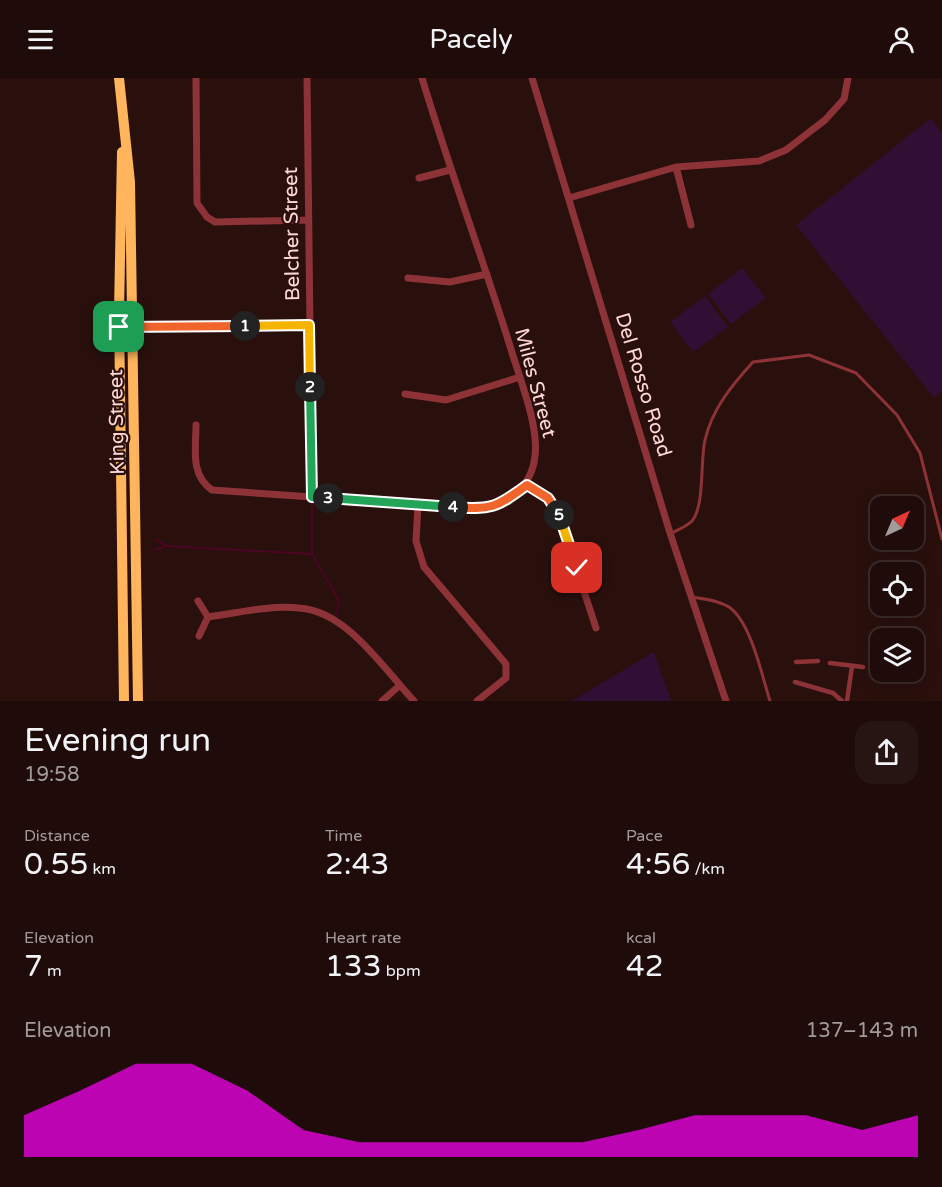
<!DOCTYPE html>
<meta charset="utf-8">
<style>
body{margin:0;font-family:"Varela Round",sans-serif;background:#271513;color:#f1f3f6;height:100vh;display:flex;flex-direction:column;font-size:22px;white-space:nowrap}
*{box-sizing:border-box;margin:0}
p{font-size:20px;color:#a19b9c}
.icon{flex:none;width:33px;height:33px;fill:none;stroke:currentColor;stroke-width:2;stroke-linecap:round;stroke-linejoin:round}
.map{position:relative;height:623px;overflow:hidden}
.details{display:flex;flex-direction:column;background:#1f0c0a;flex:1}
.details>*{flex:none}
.needle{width:39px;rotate:44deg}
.fabs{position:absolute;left:870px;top:418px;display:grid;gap:12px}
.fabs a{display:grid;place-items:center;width:54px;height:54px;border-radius:12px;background:#1f0c0a;box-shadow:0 3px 15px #0003,0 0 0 2px #3c2c2b;font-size:30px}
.pin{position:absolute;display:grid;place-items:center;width:51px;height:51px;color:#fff;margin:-26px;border-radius:12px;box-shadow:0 3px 9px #0006}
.km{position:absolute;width:30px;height:30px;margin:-15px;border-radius:50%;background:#222;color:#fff;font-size:16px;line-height:30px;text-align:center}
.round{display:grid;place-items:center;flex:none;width:63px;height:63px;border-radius:18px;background:#271513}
.summary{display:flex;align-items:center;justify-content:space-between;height:102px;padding:0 24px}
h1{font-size:33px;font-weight:600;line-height:45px}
.stats{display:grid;grid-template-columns:repeat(3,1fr);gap:9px;height:102px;padding:6px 24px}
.stats div{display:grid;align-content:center}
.stats b{font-size:30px;font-weight:600}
.stats small{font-size:16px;font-weight:400}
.stats p{font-size:16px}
.chart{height:168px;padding:12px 24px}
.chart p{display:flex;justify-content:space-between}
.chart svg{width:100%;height:108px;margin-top:6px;fill:#ff01f9;opacity:.7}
header{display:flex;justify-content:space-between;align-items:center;height:78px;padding:0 24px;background:#1f0c0a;font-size:27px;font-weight:600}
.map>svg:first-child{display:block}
.green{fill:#300f34}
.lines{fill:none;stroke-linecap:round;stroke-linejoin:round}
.stream{stroke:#4a0523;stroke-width:2}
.service{stroke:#8d3337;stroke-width:3}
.pedestrian{stroke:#8d3337;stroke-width:4.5}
.minor{stroke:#8d3337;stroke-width:7}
.primary{stroke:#ffb55c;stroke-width:10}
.split-1-casing{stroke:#fff;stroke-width:12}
.split-2-casing{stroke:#fff;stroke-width:12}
.split-3-casing{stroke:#fff;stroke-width:12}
.split-4-casing{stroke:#fff;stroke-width:12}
.split-5-casing{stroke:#fff;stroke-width:12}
.split-6-casing{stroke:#fff;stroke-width:12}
.split-1{stroke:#f0652b;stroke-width:8}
.split-2{stroke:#f5b400;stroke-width:8}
.split-3{stroke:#22a559;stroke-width:8}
.split-4{stroke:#22a559;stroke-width:8}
.split-5{stroke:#f0652b;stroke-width:8}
.split-6{stroke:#f5b400;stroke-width:8}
.labels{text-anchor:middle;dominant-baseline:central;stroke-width:4.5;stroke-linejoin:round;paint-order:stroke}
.street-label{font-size:20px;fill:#ffd7d5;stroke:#29100d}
</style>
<header><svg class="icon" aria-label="menu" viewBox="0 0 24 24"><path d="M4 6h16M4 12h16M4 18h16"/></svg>Pacely<svg class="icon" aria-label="person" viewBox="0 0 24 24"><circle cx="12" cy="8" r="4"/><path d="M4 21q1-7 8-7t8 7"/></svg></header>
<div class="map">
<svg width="942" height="623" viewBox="0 0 942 623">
<rect width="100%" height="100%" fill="#29100d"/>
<path class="green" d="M931 40 942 55V313L934 320 796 147Z
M742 190 766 220 731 246 708 216Z
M705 218 728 249 693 274 670 244Z
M654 574 671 623H571L575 621Z"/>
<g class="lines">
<path class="stream" d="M312 420V476L339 523 335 540
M156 462 167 468
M155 472 167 468 312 476"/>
<path class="service" d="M672 455C678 452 687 448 692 443 705 427 700 383 705 362 712 331 732 307 753 284L809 277 856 295 897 337 920 375 942 461
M692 519C704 521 718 522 729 529 751 544 762 598 770 623"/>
<path class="pedestrian" d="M796 584 818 583
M830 585 863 589
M795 604 833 615 842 623
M847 623 852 588"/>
<path class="minor" d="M196 0 197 125 207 139 215 144 308 142
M307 0 312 419
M532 0 670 455 726 623
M676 89 691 147
M419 100 450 92
M569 120 676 89 759 83 786 72 825 42 844 21 848 0
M408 200 450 204 487 196
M119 249 309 247
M405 316 446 322 520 299
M196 347C196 371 190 397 212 412L486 431C512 421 532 408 535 378 539 347 519 299 510 268 482 178 449 90 422 0
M527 407 548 419 557 431 596 550
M418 427 416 463 424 489 506 586V600L477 623
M198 523 208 539 199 558
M208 539C238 535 269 527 299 530 347 533 383 590 414 623
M382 623 399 608"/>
<path class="primary" d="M119 0 130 104 138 623
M122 74 119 234 124 623"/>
</g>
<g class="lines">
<g class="split-1-casing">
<path id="split-1" d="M119 249 245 248"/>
</g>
<g class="split-2-casing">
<path id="split-2" d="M245 248 309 247 310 309"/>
</g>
<g class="split-3-casing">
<path id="split-3" d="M310 309 312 419 328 420"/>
</g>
<g class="split-4-casing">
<path id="split-4" d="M328 420 453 429"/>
</g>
<g class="split-5-casing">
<path id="split-5" d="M453 429C491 432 496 430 527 407L548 420 559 437"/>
</g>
<g class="split-6-casing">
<path id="split-6" d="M559 437 577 490"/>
</g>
<use href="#split-1" class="split-1"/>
<use href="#split-2" class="split-2"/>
<use href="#split-3" class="split-3"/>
<use href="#split-4" class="split-4"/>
<use href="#split-5" class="split-5"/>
<use href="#split-6" class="split-6"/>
</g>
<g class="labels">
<g class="street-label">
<text transform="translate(292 156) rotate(-91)">Belcher Street</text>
<text transform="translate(535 305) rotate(75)">Miles Street</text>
<text transform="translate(643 307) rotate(73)">Del Rosso Road</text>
<text transform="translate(117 344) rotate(-91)">King Street</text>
</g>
</g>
</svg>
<div class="fabs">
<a><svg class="needle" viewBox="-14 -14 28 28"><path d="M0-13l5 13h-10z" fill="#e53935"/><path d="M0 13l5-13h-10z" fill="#a19b9c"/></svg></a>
<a><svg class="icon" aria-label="locate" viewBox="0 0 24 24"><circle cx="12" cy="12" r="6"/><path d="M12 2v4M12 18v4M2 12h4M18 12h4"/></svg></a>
<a><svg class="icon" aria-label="layers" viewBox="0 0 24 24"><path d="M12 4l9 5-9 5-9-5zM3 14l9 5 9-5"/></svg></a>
</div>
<div class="pin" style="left:119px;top:249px;background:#1e9e55"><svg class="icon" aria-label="arrive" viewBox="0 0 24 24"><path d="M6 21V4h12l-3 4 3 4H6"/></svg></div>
<div class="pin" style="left:577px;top:490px;background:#d93025"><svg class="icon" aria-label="check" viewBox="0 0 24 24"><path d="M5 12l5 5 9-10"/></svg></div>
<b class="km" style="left:245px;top:248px">1</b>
<b class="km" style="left:310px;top:309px">2</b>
<b class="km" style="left:328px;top:420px">3</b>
<b class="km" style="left:453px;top:429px">4</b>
<b class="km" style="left:559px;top:437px">5</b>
</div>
<section class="details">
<div class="summary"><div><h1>Evening run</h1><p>19:58</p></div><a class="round"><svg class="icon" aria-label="share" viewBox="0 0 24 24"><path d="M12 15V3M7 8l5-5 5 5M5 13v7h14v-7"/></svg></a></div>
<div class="stats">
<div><p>Distance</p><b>0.55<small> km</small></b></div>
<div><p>Time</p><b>2:43</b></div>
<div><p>Pace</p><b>4:56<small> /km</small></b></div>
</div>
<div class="stats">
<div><p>Elevation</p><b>7<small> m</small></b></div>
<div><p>Heart rate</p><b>133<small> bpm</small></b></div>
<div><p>kcal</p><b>42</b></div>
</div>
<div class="chart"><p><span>Elevation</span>137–143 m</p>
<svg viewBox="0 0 160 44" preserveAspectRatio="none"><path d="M0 44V27L10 17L20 6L30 6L40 17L50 33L60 38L70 38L80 38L90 38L100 38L110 33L120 27L130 27L140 27L150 33L160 27V44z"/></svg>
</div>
</section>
